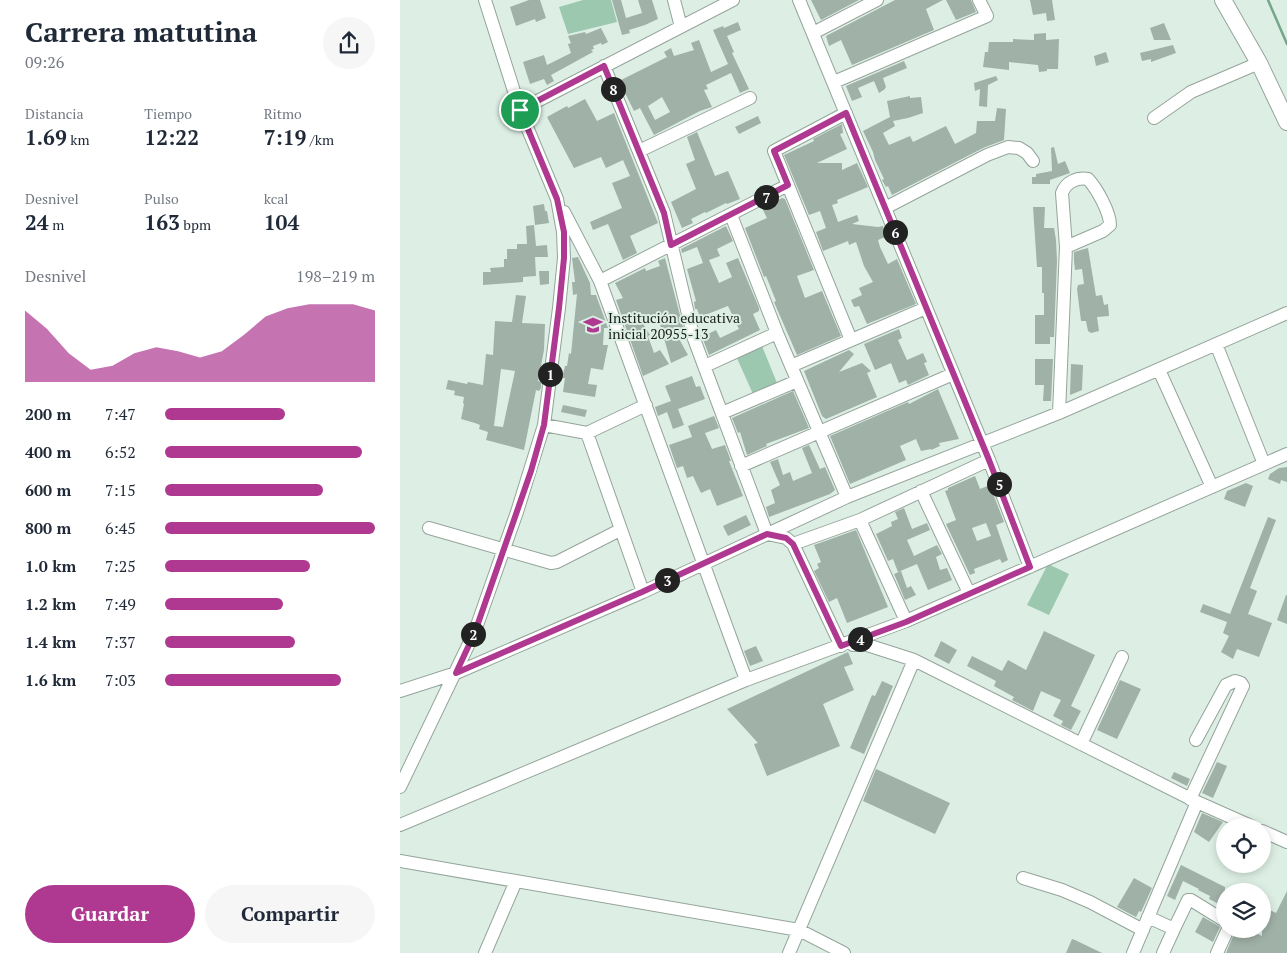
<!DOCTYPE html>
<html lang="es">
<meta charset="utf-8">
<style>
body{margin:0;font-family:"PT Serif",serif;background:#f6f6f7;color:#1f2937;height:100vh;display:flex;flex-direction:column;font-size:19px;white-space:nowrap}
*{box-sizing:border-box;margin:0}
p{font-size:16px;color:#747a83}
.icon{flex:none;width:28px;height:28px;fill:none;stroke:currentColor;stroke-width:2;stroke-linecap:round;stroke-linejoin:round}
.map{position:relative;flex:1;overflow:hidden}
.panel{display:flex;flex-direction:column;background:#fff;width:400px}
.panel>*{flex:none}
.tools{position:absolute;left:816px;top:818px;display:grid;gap:10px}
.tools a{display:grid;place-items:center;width:55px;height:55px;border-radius:50%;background:#fff;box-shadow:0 2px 8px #0003;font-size:25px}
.pin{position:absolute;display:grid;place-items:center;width:42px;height:42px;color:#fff;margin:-21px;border:2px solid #fff;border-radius:50%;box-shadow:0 1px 5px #0007}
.km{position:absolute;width:25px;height:25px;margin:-12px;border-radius:50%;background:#222;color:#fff;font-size:14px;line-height:25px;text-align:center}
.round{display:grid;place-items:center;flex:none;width:52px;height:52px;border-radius:26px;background:#f6f6f7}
.overview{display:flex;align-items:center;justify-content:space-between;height:85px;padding:0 25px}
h1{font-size:28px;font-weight:600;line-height:38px}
.stats{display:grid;grid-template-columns:repeat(3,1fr);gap:8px;height:85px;padding:5px 25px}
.stats div{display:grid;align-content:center}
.stats b{font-size:21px;font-weight:600}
.stats small{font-size:14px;font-weight:400}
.stats p{font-size:14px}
.chart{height:140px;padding:10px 25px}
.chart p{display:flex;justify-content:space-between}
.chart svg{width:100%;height:90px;margin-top:5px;fill:#af3991;opacity:.7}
.cta{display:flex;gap:10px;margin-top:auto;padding:10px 25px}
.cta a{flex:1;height:58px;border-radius:30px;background:#af3991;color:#fff;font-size:20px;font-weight:600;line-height:58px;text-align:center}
.cta a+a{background:#f6f6f7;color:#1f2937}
ul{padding:0 25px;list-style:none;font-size:16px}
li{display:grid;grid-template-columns:80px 60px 1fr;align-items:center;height:38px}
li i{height:12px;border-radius:6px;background:#af3991}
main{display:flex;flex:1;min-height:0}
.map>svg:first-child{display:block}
.green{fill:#9bc8ae}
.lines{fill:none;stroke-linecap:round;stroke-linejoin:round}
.stream{stroke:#74a78a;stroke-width:2.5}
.building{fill:#a0b1a7;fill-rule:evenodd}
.minor-casing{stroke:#94a49b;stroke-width:14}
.major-casing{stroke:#94a49b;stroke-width:18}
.minor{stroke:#fff;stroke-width:12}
.major{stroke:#fff;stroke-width:16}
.route-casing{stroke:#fff;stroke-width:10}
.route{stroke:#af3991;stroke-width:6}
.labels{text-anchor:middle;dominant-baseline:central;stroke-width:4;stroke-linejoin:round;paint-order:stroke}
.poi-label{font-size:14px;fill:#181e1b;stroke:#ddefe4;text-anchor:start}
</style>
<main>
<section class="panel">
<div class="overview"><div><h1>Carrera matutina</h1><p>09:26</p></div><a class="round"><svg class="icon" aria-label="share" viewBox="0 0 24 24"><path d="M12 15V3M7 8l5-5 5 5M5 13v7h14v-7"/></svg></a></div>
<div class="stats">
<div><p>Distancia</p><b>1.69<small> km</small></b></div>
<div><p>Tiempo</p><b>12:22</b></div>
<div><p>Ritmo</p><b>7:19<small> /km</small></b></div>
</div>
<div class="stats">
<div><p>Desnivel</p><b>24<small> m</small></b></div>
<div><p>Pulso</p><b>163<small> bpm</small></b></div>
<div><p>kcal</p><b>104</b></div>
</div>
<div class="chart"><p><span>Desnivel</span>198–219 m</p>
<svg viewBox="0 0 160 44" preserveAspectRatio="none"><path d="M0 44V9L10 18L20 30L30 38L40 36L50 30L60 27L70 29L80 32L90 29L100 21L110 12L120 8L130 6L140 6L150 6L160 9V44z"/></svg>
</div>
<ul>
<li><b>200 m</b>7:47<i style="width:57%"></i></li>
<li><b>400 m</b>6:52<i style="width:94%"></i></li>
<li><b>600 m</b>7:15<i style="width:75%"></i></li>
<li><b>800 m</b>6:45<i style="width:100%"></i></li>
<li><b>1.0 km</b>7:25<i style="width:69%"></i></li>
<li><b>1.2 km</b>7:49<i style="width:56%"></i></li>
<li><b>1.4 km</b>7:37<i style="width:62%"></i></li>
<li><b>1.6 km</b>7:03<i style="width:84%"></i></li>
</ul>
<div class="cta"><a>Guardar</a><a>Compartir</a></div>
</section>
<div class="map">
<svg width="887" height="953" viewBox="0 0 887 953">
<rect width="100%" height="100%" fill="#ddefe4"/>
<path class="green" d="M183 0H211L217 22 168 34 159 7Z
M362 346 377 383 353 394 336 356Z
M648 564 669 574 649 615 627 605Z"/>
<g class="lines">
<path class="stream" d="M868 0 887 44"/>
</g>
<path class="building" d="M129 0H140L146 18 136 22 135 19 116 26 110 7Z
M212 0H221L226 18 242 13 238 0H252L258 19 245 25 229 30 230 33 222 35Z
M411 0H459L421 20Z
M495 0H543L526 9 534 30 452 65 441 40 429 46 426 36Z
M546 0H571L576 12 556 20Z
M630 0H652L655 20 647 21 646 13 633 15Z
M338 22 341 30 327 36 334 52 332 53 349 89 340 93 331 73 306 85 308 89 304 90 312 107 300 111 254 135 240 108 234 111 219 81 267 57 264 52 271 48 274 56 294 50 291 43 299 40 311 72 328 64 313 30 323 26 324 28ZM262 97 270 112 255 120 248 106Z
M764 23 771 40H754L750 28Z
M201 28 208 42 202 45 201 43 193 46 194 49 191 50 193 52 151 75 154 81 147 85 144 79 130 84 123 62 144 55 147 65 171 53 168 44 171 43 168 36 185 32 186 34Z
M646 33V40L659 39 658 69H647V71L639 72 638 65 609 62V70L583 67 585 52H588L589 42H613V39L634 40V34Z
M773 45 776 53 751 62V59L742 61 740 53Z
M706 52 709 62 696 66 694 56Z
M504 61 507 68 483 78 486 87 485 88V89L479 93 474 81 458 88 462 97 452 101 446 86Z
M596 76 598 80 588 85 587 107 579 106 580 89 575 91 574 83Z
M510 96V98L521 97 523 113 508 118 493 121 495 126 483 133 489 145 510 136 513 142 546 126 555 144 576 133 577 121H595L597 108 606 109 604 140 583 148 492 195 488 186 486 187 482 180 484 179 475 160 473 152 463 131 490 117 487 101Z
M185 99 197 121 214 113 258 223 230 236 237 253 223 260 208 224 193 230 190 222 222 208 212 183 230 176 223 160 206 168 201 157 174 168 147 117 167 106 168 108Z
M358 116 361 123 339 134 335 127Z
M442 124 443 133 440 134 447 149 417 163H442V170L457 163 468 187 437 200 438 203 432 205 438 222 457 215 459 221 452 224 478 227 483 226 485 237 478 240 480 247 488 264 497 259 516 304 467 324 459 306 454 307 451 300 462 295 459 288 473 282 464 266 456 242 449 245 448 241 423 251 416 232 426 228 420 211 409 215 384 155 414 141 413 139Z
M297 132 315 176 328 171 340 199 327 204 326 203 306 213 305 212 291 219 293 223 282 228 271 202 296 189 286 164 295 160 287 137Z
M654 147 658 164 665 161 670 173 650 180V184H632V177H636V174L652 171 651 148Z
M382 198 385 199 414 270 397 276 405 298 422 291 441 336 397 355 374 302 376 301 366 276 364 277 345 228 367 218 362 208Z
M144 204 145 211H147L149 223 135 225 133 206Z
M633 207H645L644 228H654L656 240 657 261 654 337H650V344H635V315H644V293H642V267H637Z
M134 225 136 246 147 245 148 257H135L136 276 123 277V282L83 285V272H91L90 268 104 267V259H107V249H117V244H127L126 226Z
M326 226 333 241 317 249 320 256 309 260 319 283 332 277 326 263 338 258 359 308V311L353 314 360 330 309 355 302 337 316 330 320 338 339 329 328 306 300 317 297 309H295L294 302 296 301 287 269 303 263 297 247 282 253 281 249Z
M688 248 696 296 702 295 704 305 708 304 709 316 697 317 699 331 691 333 688 331 686 321H681L677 289 678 285 684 284 682 269 675 270 674 261V252Z
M178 257 190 283 191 295H196L208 328H204L203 345H208L203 370 191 368 188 384 197 385 195 397 163 392 165 378H162L165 366H167L169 353 171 354 177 294 173 295 172 282H175L172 258Z
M265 258 285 334 278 337 288 355 271 363 258 317 242 322 250 335 248 336 254 353 260 350 269 364 243 376 216 300 223 298 215 283 245 268 246 271 260 266 258 261Z
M139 271H149V284L140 285Z
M116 295 126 296 122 323 145 324 144 350 138 381 141 382V388L139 391 136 390 124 450 86 440 88 432 79 429 80 425 75 423 61 419 64 404 63 403 64 397 54 395 55 391 46 389 48 380 67 384 68 382 83 385 86 354 93 355 95 321 112 322ZM101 369 115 371 103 427 94 426Z
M499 329 502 338 498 340 507 360 523 353 527 362 524 363 529 375 508 385 506 380 499 383 491 363 475 370 464 344Z
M449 350 454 354 439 372 462 363 471 371 467 373 477 397 426 419 422 416 404 371Z
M635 359H653L651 401H643L644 385H635Z
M671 364 683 365 682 390 670 395Z
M292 376 296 387 300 386 305 399 278 409 284 425 273 429 267 412 258 416 255 407 271 401 265 386Z
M538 389 559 439 539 443 540 446 531 450V449L521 451 516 439 500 446 506 460 450 484 430 436 508 402 509 404Z
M393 391 409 428 366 444 367 446 347 455 340 432 338 433 332 418Z
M163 405 187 410 185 417 161 412Z
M314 416 319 428 305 433 312 449 325 445 331 461H329L343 496 317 506 310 489 301 493 293 476 287 478 283 466 277 468 269 445 292 437 288 426Z
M409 445 420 469 425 467 435 490 430 494 369 517 366 507 375 503 371 490 380 485 370 462 378 459 383 475 390 472 393 481 412 473 402 448Z
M887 467V482L881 480 880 484 868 479 870 474 879 468Z
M575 476 580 489 590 485 594 496 604 522 596 525 608 560 602 563 600 559 574 569 575 573 570 575 546 524 556 520 545 491 548 490V488ZM586 523 591 536 577 541 572 528Z
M846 483 853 486 845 507 824 499 827 491Z
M504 508 512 529 527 523 530 530 507 540 514 556 537 545 542 554 536 557 540 570 547 568 552 580 528 590 517 564 498 572 493 559 488 561 476 534 492 526 491 522 498 519 495 512Z
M346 515 351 525 328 536 323 526Z
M868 517 876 520 850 588 857 591 848 614 872 623 859 657 837 649 833 659 821 652 829 636 823 633 827 622 800 612 803 604 830 614Z
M456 530 488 607 447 623 437 598 429 602 414 571 419 568 417 564 421 562 414 545Z
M501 571 507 588 511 586 516 595 505 600 494 574Z
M886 595H887V624L877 620Z
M644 631 695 655 671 706 681 711 671 730 661 725 663 721 653 716 661 700 641 691 633 711 612 700 614 697 594 686 596 681 567 666 572 656 602 671 608 660 626 670Z
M541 641 557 650 549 664 534 656Z
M356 646 363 661 350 666 344 651Z
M448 652 453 664 444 667 454 690 423 704 440 746 367 776 354 744 358 743 327 709Z
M720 680 741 689 717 739 697 730Z
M482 681 493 686 464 754 450 748 472 695 475 696Z
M817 762 827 766 813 798 802 793Z
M476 769 550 803 535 834 463 801Z
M774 772 790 779 787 786 771 778Z
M802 813 823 822 809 842 794 832Z
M781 865 825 887V907L809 899 810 896 798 890 799 889 783 881 775 900 767 896Z
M734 878 752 888 741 912 739 911 736 917 717 907Z
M887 891V953H826L836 929H847L862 936V906L876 913Z
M803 917 820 927 813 942 795 932Z
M672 939 675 940 702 953H666Z"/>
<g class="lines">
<g class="minor-casing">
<path id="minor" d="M274 0 281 27
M399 0 589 460 630 567
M413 33 477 0
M204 66 264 213 294 339 367 534 386 538 393 544 441 646
M434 82 587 16 579 0
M120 110 333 0
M446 113 374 151 451 340
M754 118 791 92 859 63
M239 151 350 98
M485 208 587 155 608 147 619 148 627 153 633 161
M164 212 200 281 346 680
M331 215 377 333 447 497
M200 281 388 185
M816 344 864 464
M305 366 377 333
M391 366 526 308
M759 370 812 487
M322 413 397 381
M659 413 666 247 662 193C666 182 677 177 688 179 697 189 710 212 710 225L703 231 666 247
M144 425 187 433 246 405
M187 433 243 592
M341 466 553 374
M521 491 569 593
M460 520 506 621
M29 528 151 563 157 562 220 530
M393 544 460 520 589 460
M453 645 464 644 514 660 797 802 851 826
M0 691 56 673 243 592 447 497 659 413 887 313
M681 744 722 657
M0 787 75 631 117 512 144 425 159 308 164 258 163 232 157 199 120 110 85 0
M790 799 843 686 841 683 835 681 826 685 796 740
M0 825 346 680 506 621 887 454
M862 831 887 842
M0 861 399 930 444 953
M623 878 662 890 690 902 743 930
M748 917 774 929 788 900H791L825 921
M85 953 116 881
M389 953 514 660
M733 953 797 802
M763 953 774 929
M817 953 828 929"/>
</g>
<g class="major-casing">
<path id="major" d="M823 0 859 63 887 122"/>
</g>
<use href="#minor" class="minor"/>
<use href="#major" class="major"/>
</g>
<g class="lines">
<g class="route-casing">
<path id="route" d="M204 66 264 213 271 245 388 185 374 151 446 113 589 460 630 567 506 622 441 646 393 544 386 538 367 534 242 592 56 673 75 632 131 471 144 425 159 308 164 258V232L157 199 120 110Z"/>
</g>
<use href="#route" class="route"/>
</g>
<defs>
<g id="school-bare" transform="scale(1.5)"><path d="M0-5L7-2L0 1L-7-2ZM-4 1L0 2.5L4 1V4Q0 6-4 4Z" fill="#af3991" stroke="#ddefe4" stroke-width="2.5" paint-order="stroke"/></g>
</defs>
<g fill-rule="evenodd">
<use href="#school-bare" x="193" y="325"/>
</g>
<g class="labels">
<g class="poi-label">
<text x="208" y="317">Institución educativa<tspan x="208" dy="16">inicial 20955-13</tspan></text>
</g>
</g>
</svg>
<div class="tools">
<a><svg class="icon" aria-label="locate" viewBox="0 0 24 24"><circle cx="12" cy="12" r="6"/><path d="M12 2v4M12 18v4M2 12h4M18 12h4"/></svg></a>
<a><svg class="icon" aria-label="layers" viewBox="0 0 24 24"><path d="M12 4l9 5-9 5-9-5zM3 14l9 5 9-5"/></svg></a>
</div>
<div class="pin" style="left:120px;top:110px;background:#1e9e55"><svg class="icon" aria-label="arrive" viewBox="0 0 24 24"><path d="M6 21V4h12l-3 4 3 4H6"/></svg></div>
<b class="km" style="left:150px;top:374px">1</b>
<b class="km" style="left:73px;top:634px">2</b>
<b class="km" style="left:267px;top:580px">3</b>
<b class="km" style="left:460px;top:639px">4</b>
<b class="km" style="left:599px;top:484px">5</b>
<b class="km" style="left:495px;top:232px">6</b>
<b class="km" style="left:366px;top:197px">7</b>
<b class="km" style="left:213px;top:89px">8</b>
</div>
</main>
